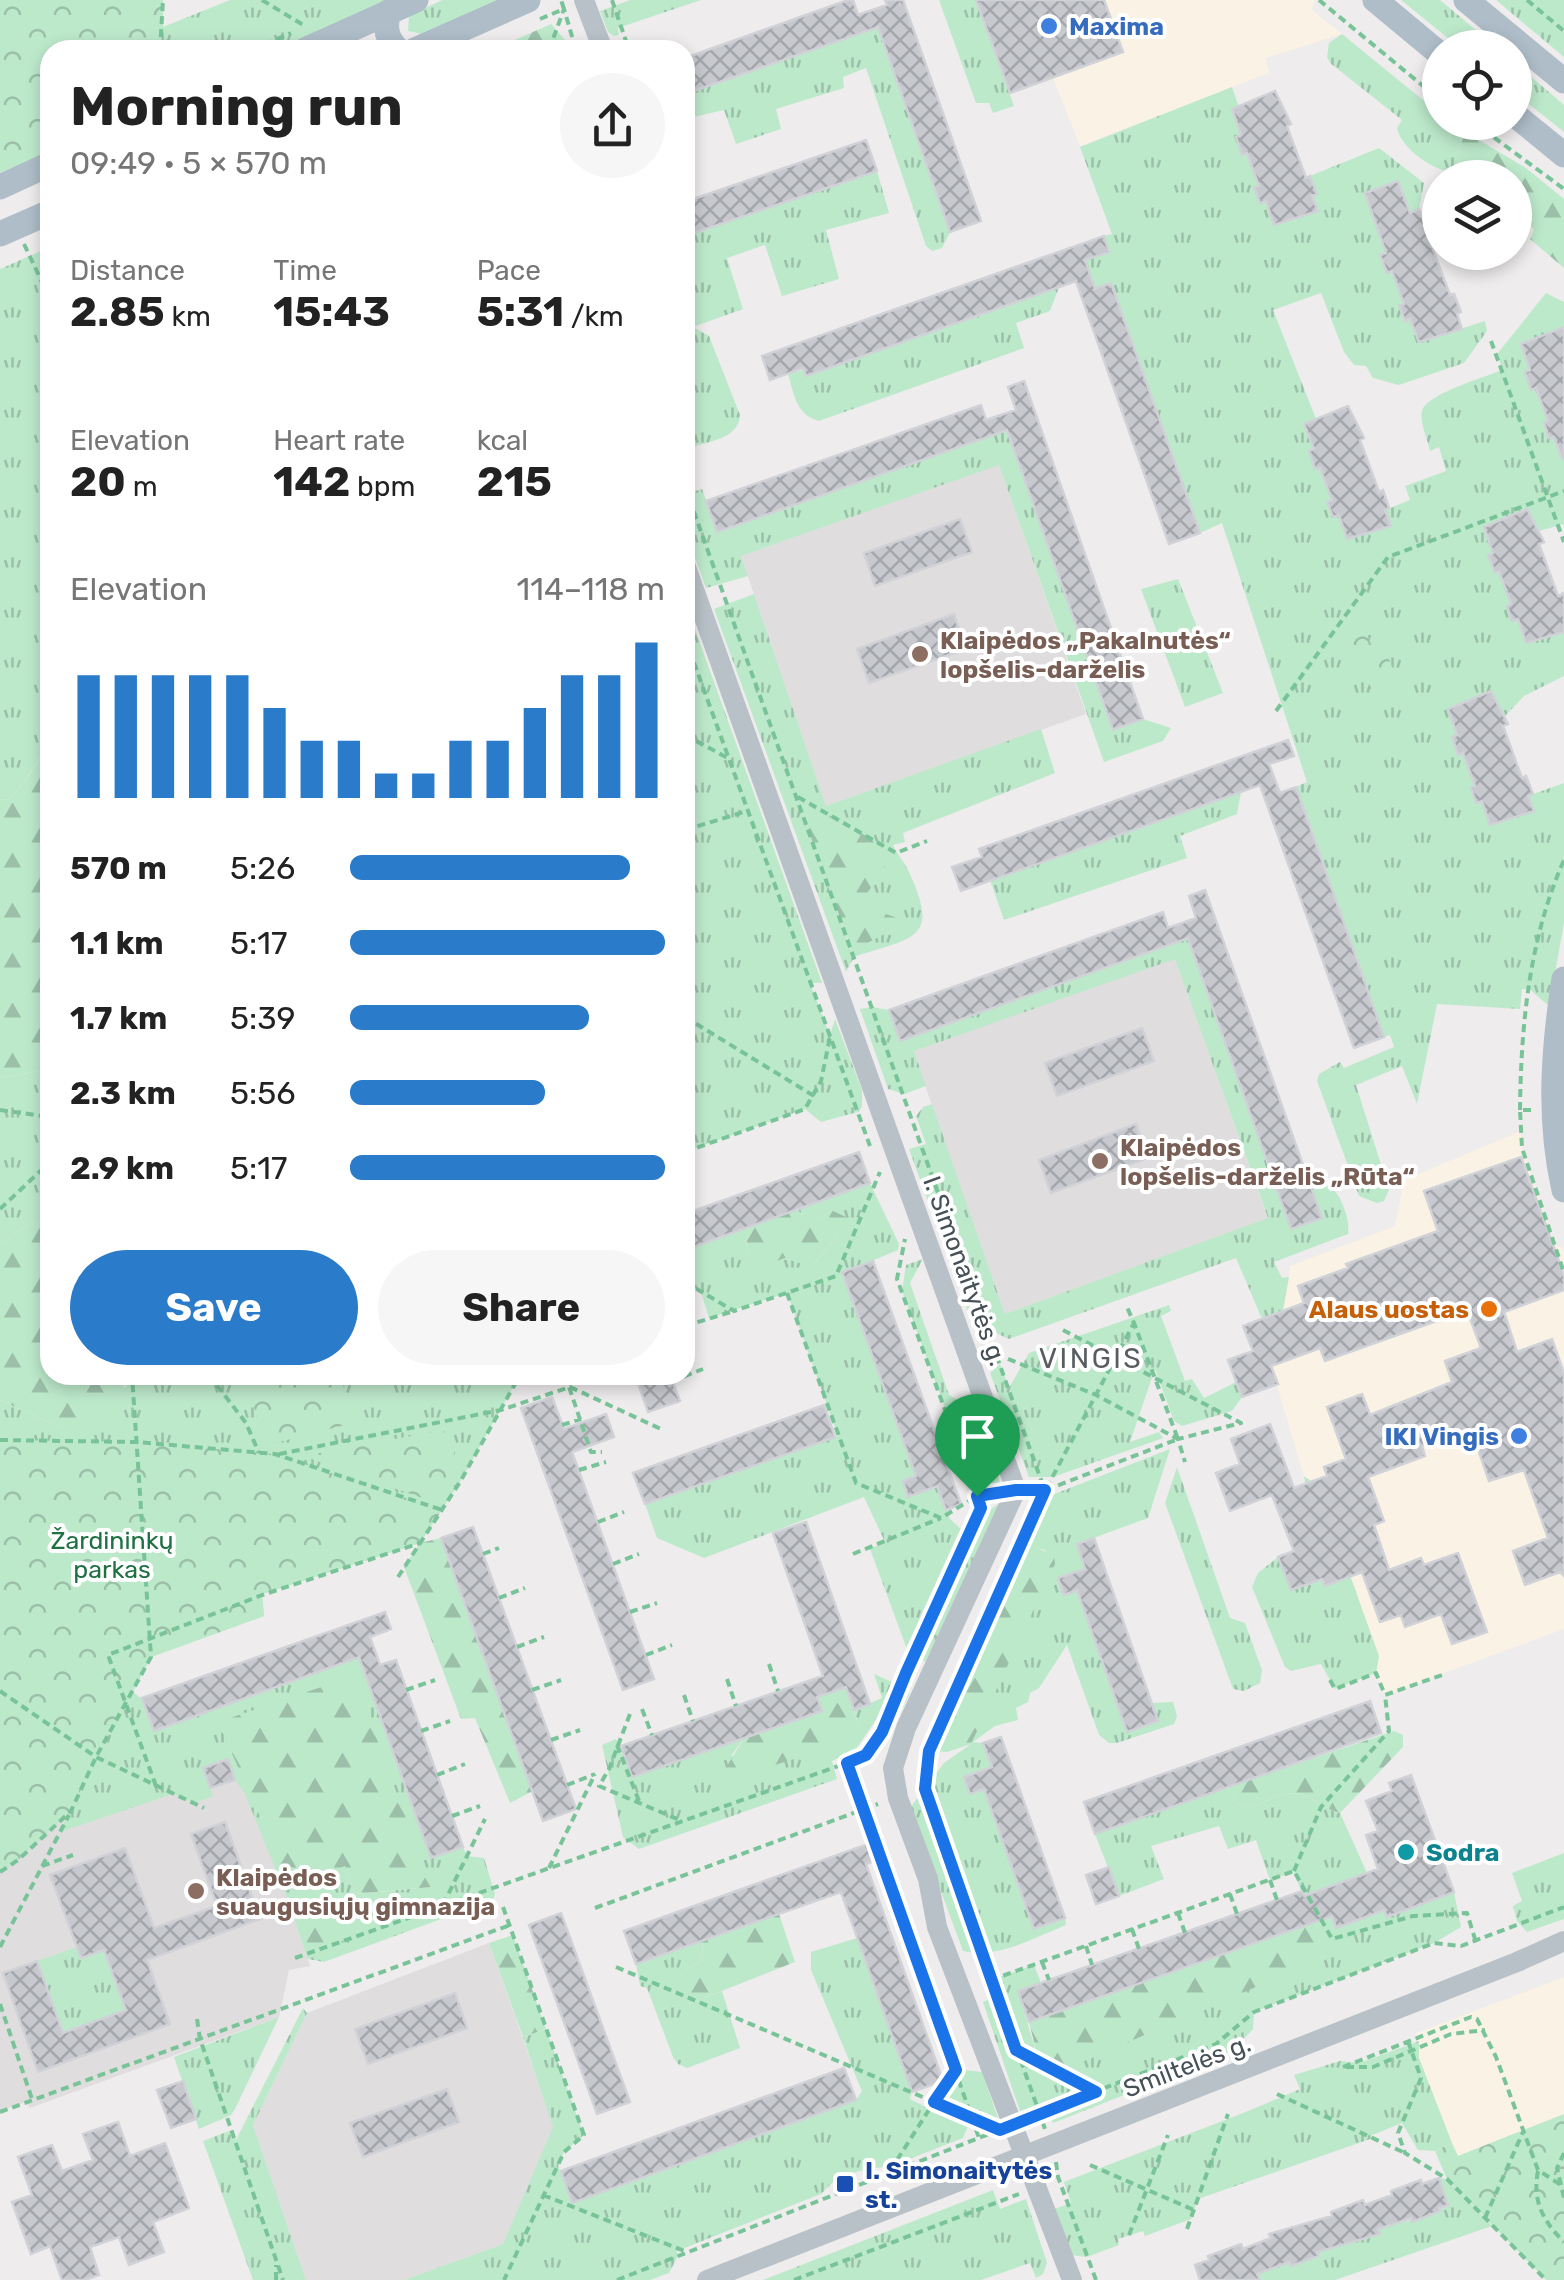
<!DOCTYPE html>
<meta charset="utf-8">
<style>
body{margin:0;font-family:Rubik,sans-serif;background:#f6f6f6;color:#222;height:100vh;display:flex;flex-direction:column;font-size:38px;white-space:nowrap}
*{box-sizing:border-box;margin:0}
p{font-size:32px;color:#767676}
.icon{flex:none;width:55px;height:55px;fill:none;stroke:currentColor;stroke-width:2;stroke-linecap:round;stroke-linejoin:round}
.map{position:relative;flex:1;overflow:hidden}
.details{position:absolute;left:40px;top:40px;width:655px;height:1345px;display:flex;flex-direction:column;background:#fff;border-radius:30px;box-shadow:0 5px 15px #0003}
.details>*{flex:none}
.fabs{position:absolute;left:1422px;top:30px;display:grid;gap:20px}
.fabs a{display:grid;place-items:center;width:110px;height:110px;border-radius:50%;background:#fff;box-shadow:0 5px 15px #0003;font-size:50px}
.pin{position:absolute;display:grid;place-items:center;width:85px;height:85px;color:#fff;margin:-102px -42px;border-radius:50% 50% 50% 0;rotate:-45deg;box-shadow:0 0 10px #0007}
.pin .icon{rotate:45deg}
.round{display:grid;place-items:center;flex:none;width:105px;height:105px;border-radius:52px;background:#f6f6f6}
.headline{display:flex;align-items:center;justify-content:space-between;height:170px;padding:0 30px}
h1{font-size:55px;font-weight:700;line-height:75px}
.metrics{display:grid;grid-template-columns:repeat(3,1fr);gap:15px;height:170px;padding:10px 30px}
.metrics div{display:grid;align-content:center}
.metrics b{font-size:42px;font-weight:700}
.metrics small{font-size:28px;font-weight:400}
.metrics p{font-size:28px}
.chart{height:280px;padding:20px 30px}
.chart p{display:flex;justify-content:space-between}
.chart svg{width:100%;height:180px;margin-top:10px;stroke:#2a7bc9;stroke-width:6}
.action{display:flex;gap:20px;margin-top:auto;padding:20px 30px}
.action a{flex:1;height:115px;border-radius:60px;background:#2a7bc9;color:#fff;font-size:40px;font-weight:700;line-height:115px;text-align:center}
.action a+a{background:#f6f6f6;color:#222}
ul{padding:0 30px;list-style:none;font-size:32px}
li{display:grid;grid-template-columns:160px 120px 1fr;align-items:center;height:75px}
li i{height:25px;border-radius:12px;background:#2a7bc9}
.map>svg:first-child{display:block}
.commercial{fill:#f9f2e5}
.education{fill:#dfdddd}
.grass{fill:url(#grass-tufts);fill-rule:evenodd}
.forest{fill:url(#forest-firs)}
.park{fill:url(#park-crowns)}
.building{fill:url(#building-cross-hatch);stroke:#d0d2d7;stroke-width:2.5}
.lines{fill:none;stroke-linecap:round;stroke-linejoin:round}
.path{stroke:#79c399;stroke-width:4;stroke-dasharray:8 5;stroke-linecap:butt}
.minor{stroke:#b8c1c7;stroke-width:20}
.major{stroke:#aebdc8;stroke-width:25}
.route-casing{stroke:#fff;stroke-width:20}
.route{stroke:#1a73e8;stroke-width:12}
.shop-dot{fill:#3f7fe0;stroke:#fff;stroke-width:4}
.education-dot{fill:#8d6e63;stroke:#fff;stroke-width:4}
.food-dot{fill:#e8710a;stroke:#fff;stroke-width:4}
.culture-dot{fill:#0f9aa8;stroke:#fff;stroke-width:4}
.transit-dot{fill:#1a4fb4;stroke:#fff;stroke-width:4}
.labels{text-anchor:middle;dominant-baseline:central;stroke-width:8;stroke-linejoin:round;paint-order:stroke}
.shop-label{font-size:25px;font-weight:bold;fill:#366cbe;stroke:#fff;text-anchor:start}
.education-label{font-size:25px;font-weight:bold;fill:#785e54;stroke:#fff;text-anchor:start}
.street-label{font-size:25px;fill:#465057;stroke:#fff}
.food-label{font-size:25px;font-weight:bold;fill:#c56008;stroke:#fff;text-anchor:end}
.park-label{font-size:25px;fill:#1f7042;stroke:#fff}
.culture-label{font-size:25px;font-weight:bold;fill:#0d838f;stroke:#fff;text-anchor:start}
.transit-label{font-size:25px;font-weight:bold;fill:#164399;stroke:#fff;text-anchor:start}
.neighbourhood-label{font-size:28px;letter-spacing:2.5px;fill:#595d60;stroke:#fff}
</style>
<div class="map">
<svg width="1564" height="2280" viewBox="0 0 1564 2280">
<defs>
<pattern id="grass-tufts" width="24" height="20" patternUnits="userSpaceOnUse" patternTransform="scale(2.5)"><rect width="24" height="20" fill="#bde9cb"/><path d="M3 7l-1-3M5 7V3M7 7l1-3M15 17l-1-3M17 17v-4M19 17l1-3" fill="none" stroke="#9bbfa8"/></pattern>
<pattern id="forest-firs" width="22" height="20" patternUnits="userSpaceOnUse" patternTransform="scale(2.5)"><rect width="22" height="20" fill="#bde9cb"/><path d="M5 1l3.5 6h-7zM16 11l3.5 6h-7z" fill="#9bbfa8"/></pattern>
<pattern id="park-crowns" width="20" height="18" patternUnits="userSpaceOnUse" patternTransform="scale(2.5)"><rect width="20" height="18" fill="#bde9cb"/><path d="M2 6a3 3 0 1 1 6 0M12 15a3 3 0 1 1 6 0" fill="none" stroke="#9bbfa8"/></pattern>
<pattern id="building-cross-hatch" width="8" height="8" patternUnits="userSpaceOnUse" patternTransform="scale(2.5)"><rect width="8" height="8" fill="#c7c9ce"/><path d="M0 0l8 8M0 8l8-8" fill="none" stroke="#a3a6aa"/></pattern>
</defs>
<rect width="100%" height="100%" fill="#eeecec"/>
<path class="commercial" d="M975 0H1315L1312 10 1342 34 1266 58 1269 73 1080 146 1053 78 1010 93Z
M1521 1131 1522 1148 1555 1245 1564 1248V1629L1385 1695 1376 1673 1379 1656 1322 1579 1291 1590 1278 1557 1294 1550 1273 1496 1306 1483 1271 1366 1300 1355 1283 1311 1290 1266 1395 1226 1404 1180Z
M1564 1977V2114L1457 2156 1419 2058 1416 2033Z"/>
<path class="education" d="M999 464 1086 714 826 806 741 556Z
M1175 958 1268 1219 1005 1314 913 1051Z
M218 1722 289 1900 310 1966 289 1970 279 2017 30 2108 26 2102 0 2111V1872L18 1860 71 1811Z
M489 1943 554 2127 503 2244 404 2280H306L253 2125 307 2013Z"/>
<path class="grass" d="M163 0V27L230 0H385L382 7 283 50H50V152L0 12Z
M442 0H499L422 34 408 31 409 16Z
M630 0H701L618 28 619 35 614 36 608 32 600 11Z
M939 0H975L1014 106 993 113 989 103H976Z
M1401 0H1440L1496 47H1459Z
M1496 0H1564V57Z
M878 26 950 232 942 248 932 251 926 246 866 68 843 77 844 88 776 109 781 129 736 144 724 110 685 119V94Z
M1342 34 1440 114V122L1451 123 1462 130 1456 167 1448 171C1430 169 1400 146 1397 128L1402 120 1330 63 1327 57 1329 43Z
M1515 63 1564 105V132L1515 93Z
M1232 87 1239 107 1232 109 1241 135 1236 137 1242 154 1247 153 1259 186 1255 188 1260 202 1266 201 1274 224 1318 211 1312 195 1316 193 1310 176 1379 148 1424 183 1419 209 1376 227 1386 253 1380 256 1387 273 1392 271 1404 304 1399 306 1404 321 1410 319 1419 342 1485 321 1487 331 1464 363 1399 385 1373 378 1366 366 1354 365 1344 352 1321 293 1273 310 1316 419 1305 424 1314 449 1309 452 1315 469 1320 468 1332 500 1328 502 1333 517 1339 515 1347 539 1390 526 1385 510 1410 500 1405 486 1446 471 1439 447 1430 451C1428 440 1419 421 1422 411 1426 394 1486 377 1502 370L1498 353 1546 293 1564 302V327L1521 345 1530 370 1525 373 1531 390 1536 388 1548 421 1544 423 1549 438 1555 436 1564 460V524L1539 531 1537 525 1533 527 1527 510 1484 528 1493 553 1488 556 1494 573 1499 571 1511 604 1507 606 1512 620 1518 619 1526 642 1564 632V676L1524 696 1505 716 1491 692 1448 710 1457 735 1452 738 1458 755 1463 753 1475 786 1471 788 1476 803 1482 801 1491 825 1533 812 1528 796 1564 783V923L1549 1006 1529 989H1522L1520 1009 1437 1004 1417 1104 1402 1066 1356 1085 1389 1190 1384 1201 1377 1203 1359 1196 1317 1081 1319 1074 1340 1062 1344 1068 1394 1047 1390 1035 1384 1037 1296 787 1307 782 1222 523 1200 533 1112 284 1095 289 1085 261 1109 252 1104 236 1112 234 1080 147Z
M877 171 889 213 826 230 839 279 782 296 765 245 727 258 743 309 693 327 709 336 740 415C739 440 705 442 685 449V236Z
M50 247V745C31 766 29 782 7 800L0 799V269Z
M1059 287 1050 311 1016 323 1024 348 819 421C796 415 794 394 788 374L803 370 807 376Z
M1007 430 1112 730 1143 719 1171 728 1163 741 1104 762 999 465 741 556 748 576 706 588 685 530V494L702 489 718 532Z
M1178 579 1223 693 1185 707 1141 589Z
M754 594 826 806 1041 729 1055 773 903 833 905 842 893 845C897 855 905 862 909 872 941 941 913 937 854 957L846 972 714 609ZM797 797 885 869 857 905 898 927 851 950Z
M690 615 822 983H810L830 1035 835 1019 862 1090V1107L858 1112 821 1122 805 1109 685 1152V623Z
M1241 792 1237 814 1180 836 1187 858 1004 920 990 880Z
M1188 938 1291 1228 1321 1218 1311 1188 1328 1184C1340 1192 1351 1220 1348 1234L1274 1262 1282 1278 1289 1277 1283 1311 1262 1319 1236 1258 1009 1339 987 1329 977 1336 909 1149 926 1144 916 1116 923 1107 932 1104 1005 1314 1268 1218 1175 959 914 1051 926 1086 904 1094 888 1089 860 1009 872 1007 889 1010 900 1041Z
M50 1069V1217L27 1225 0 1244V1078Z
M870 1183 899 1244 898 1250 842 1273 916 1476 903 1481 908 1496 937 1486 950 1519 973 1540 987 1512 1000 1503 926 1661 911 1660 870 1549 885 1542 864 1497 704 1558 657 1538 645 1504 838 1436 787 1293 709 1318 701 1292 685 1282V1250L749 1227C745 1244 745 1254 759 1266L784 1258 812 1266 839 1235 833 1211 819 1218H804L797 1209Z
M923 1259 910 1283 949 1395 975 1410 1001 1485 977 1479 968 1471 902 1291 906 1265Z
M1169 1305 1171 1311 1161 1316 1185 1381 1192 1379 1204 1398 1236 1382 1242 1397 1232 1411 1182 1426 1174 1421 1155 1369 1130 1442 1159 1432 1163 1438 1053 1477H1029L990 1373 1000 1364 1009 1388 1029 1353Z
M127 1375H520L460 1482 420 1543 262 1594 264 1616 151 1657 133 1692 142 1699 154 1730 359 1657 431 1858 463 1847 467 1856 484 1858 495 1894 493 1900 324 1962 308 1959 306 1954 360 1934 313 1898 288 1900 245 1794 235 1780 228 1760 203 1768 213 1796 194 1803 173 1794 60 1832 68 1814 18 1860 0 1872V1400L60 1427 126 1387ZM345 1866 431 1887 355 1894Z
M1170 1449 1148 1518 1077 1544 1085 1569 1059 1578 1064 1595 1077 1590 1127 1732 1157 1721 1151 1703 1173 1702 1177 1716 1174 1724 1117 1743H1109L1099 1735 1067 1645 1039 1688 1030 1693 1028 1702 1016 1708 1018 1720 995 1726 973 1742 983 1743 992 1767 984 1789 1034 1928 1065 1918 1066 1925C1033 1938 999 1959 963 1951L910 1808 944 1763 971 1744 1046 1551 1030 1545 1052 1495Z
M1177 1467 1230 1618 1245 1623 1262 1670 1260 1683 1244 1691 1233 1689 1165 1503Z
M1304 1476 1318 1486 1379 1656 1376 1673 1335 1689 1321 1664 1291 1671 1285 1667 1252 1587 1258 1573 1278 1557 1291 1590 1322 1579Z
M874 1674 908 1689 909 1695 892 1731 880 1714 856 1749 832 1761 837 1779 639 1849 623 1837 602 1745 616 1739 633 1777 744 1738 731 1756 859 1727 854 1710 882 1698Z
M1228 1787 1236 1803 1248 1809C1263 1803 1286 1788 1303 1795 1316 1800 1326 1809 1340 1813L1367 1873 1322 1890 1336 1927 1384 1910 1387 1917 1454 1892 1461 1927 1434 1943 1254 2012 1253 2029 1231 2053 1053 2123 1047 2106 1021 2114 983 2002 997 1996 991 1980 1034 1965 1041 1983 1018 1992 1039 2061 1325 1957 1294 1872 1270 1880 1256 1840 1228 1849 1219 1826 1151 1846 1164 1879 1119 1896 1095 1834Z
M1564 1853V1919L1527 1932 1517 1921 1513 1906 1522 1901 1512 1873Z
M857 1938 912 2092 910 2099 930 2109 955 2069 982 2072 999 2121 994 2127 970 2121 963 2138 889 2167 870 2168 838 2177 821 2194 677 2251 678 2256 669 2273 650 2280H404L503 2244 553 2127 523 2037 546 2029 584 2135 564 2152 558 2166 573 2203 856 2100 862 2091 811 1970V1952Z
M703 1940 702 1960 681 1974 686 2005 722 1991 740 2048 687 2068 678 2064 673 2057 647 1988 640 1986 636 1964Z
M77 1947 81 1958 104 1950 126 2010 63 2033 37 1961Z
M303 2008 307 2013 253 2125 306 2280H253L203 2141 232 2130 236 2140Z
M279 2017 235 2109 231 2115 199 2129 174 2057Z
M1419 2041V2058L1452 2143 1435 2151 1418 2150 1402 2123 1370 2136 1373 2138 1198 2199 1191 2219 1145 2236 1143 2231 1118 2239 1119 2245 1087 2257 1070 2255 1054 2209 1071 2203 1064 2182C1142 2151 1222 2123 1300 2089L1294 2075 1340 2061 1360 2063Z
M1439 2178 1447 2179 1492 2226 1335 2280H1251L1258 2277 1257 2274 1289 2262 1291 2266 1318 2256 1317 2252 1379 2234 1378 2229 1440 2212 1439 2208 1448 2204Z
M993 2190 1000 2209 1026 2199 1047 2263 1043 2274 1036 2278 1030 2263 981 2280H763Z"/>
<path class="forest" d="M551 24 566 41 569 50H492Z
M1462 130 1526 168 1564 199V268L1530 239 1534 229 1515 214V178L1470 177 1456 167Z
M50 745V1069L0 1078V799L7 800C28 783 32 766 50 745Z
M796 796 884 846 885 869 858 905 895 917 898 927 852 951Z
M797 1209 804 1218H819L833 1211 846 1217 839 1235 811 1267 785 1258 759 1267C745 1254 745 1244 749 1227Z
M50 1217V1375H127C124 1407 88 1422 60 1427L0 1400V1244L27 1225Z
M441 1538 533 1791 510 1803 475 1718 461 1719 404 1567 420 1543Z
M1023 1541 1054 1556 1055 1564 971 1744 947 1752 929 1751Z
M354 1676 431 1887 355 1894 345 1866 291 1886 218 1722Z
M846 1687 859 1727 852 1741 736 1777 727 1766 744 1738 821 1711 817 1697Z
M1394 1731 1403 1735V1747L1340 1813C1326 1809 1316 1800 1303 1795 1286 1788 1263 1803 1248 1809L1236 1803 1228 1787Z
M313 1898 361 1934 306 1954 288 1900Z
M779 1914 795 1962 686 2005 668 1990 681 1974 702 1960 703 1940Z
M1313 1922 1325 1957 1059 2072 1039 2062 1029 2022Z
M513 1935 546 2029 523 2037 489 1943Z"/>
<path class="park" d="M0 0H163L161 50H50V152L0 173Z
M1364 626 1375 655 1386 651 1398 683 1372 693 1361 662 1350 665 1339 635Z
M246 1375H341L353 1423 264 1446Z
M443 1430 455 1445 454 1472 445 1493 425 1499 303 1456Z
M0 1440 136 1442 274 1454 442 1510 420 1543 262 1594 264 1616 151 1657 96 1757 71 1811 18 1860 0 1872Z
M1564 2114V2280H1546L1447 2179 1435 2151 1452 2143 1458 2156Z"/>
<path class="building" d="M848 0H853L858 15 887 5 885 0H903L981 221 950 232 878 27 685 94V58Z
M976 0H1104L1123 52 1010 93Z
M1275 91 1291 124 1287 126 1306 178 1310 176 1317 194 1312 196 1318 211 1274 225 1266 201 1260 203 1254 187 1259 186 1247 153 1242 155 1236 137 1241 135 1232 109Z
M866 140 877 171 685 236V202Z
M1398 181 1410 213 1419 209 1426 226 1430 225 1436 242 1431 244 1450 295 1454 294 1461 312 1457 314 1462 329 1419 342 1410 319 1405 321 1399 305 1404 304 1392 271 1387 273 1380 255 1386 253 1365 193Z
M1104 236 1109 252 1085 260 1095 289 1111 283 1200 533 1169 544 1076 281 806 376 803 368 770 380 762 356Z
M1564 327V459H1562L1554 437 1549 438 1544 423 1548 421 1536 388 1531 390 1525 372 1530 370 1521 344Z
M1024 381 1143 719 1113 730 1007 430 717 532 706 501 981 405 986 420 1016 410 1008 387Z
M1348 406 1364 438 1360 440 1379 492 1383 490 1389 508 1385 510 1391 526 1347 539 1339 515 1333 517 1327 502 1332 500 1320 468 1315 469 1309 451 1314 449 1304 424Z
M1527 509 1544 542 1539 544 1558 596 1564 593V632L1526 643 1518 619 1512 621 1507 606 1511 604 1499 571 1495 573 1488 555 1493 553 1484 527Z
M960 519 972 552 875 586 864 553Z
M954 614 966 649 869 683 857 649Z
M1491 691 1508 724 1503 726 1522 778 1526 776 1533 794 1528 796 1534 811 1490 825 1482 801 1476 803 1471 788 1475 786 1463 753 1458 755 1452 737 1457 735 1448 709Z
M1288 740 1294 756 1269 764 1280 793 1296 787 1384 1037 1354 1048 1260 785 961 891 952 867 982 857 979 849Z
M1205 890 1322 1218 1291 1229 1188 938 900 1041 889 1010 1163 912 1168 928 1196 918 1189 896Z
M1142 1028 1154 1061 1057 1096 1045 1063Z
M1136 1124 1148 1158 1051 1193 1039 1160Z
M859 1152 870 1183 685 1250V1214Z
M1521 1157 1564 1275V1290L1504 1312 1517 1352 1552 1339 1564 1373V1576L1560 1572 1525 1585 1513 1551 1548 1538 1524 1470 1489 1481 1471 1429 1422 1446 1425 1456 1368 1477 1384 1521 1374 1525 1389 1570 1421 1558 1424 1565 1458 1553 1487 1632 1452 1644 1441 1614 1405 1627 1401 1615 1380 1622 1362 1572 1325 1586 1322 1579 1291 1590 1278 1557 1294 1551 1272 1495 1230 1511 1216 1473 1240 1464 1231 1439 1270 1424 1294 1488 1327 1476 1324 1467 1346 1459 1327 1407 1362 1394 1370 1415 1452 1382 1445 1361 1481 1348 1467 1310 1325 1361 1320 1348 1271 1366 1278 1384 1242 1397 1228 1360 1253 1351 1243 1326 1304 1303 1298 1286 1348 1268 1346 1264 1438 1231 1424 1191Z
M873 1261 961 1504 946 1510 937 1486 908 1497 903 1481 916 1476 842 1272Z
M635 1375H670L680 1401 648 1412Z
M552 1397 564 1429 606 1414 614 1437 572 1452 654 1679 623 1690 521 1408Z
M824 1405 835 1437 645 1504 633 1473Z
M806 1522 870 1704 854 1710 846 1687 817 1697 822 1711 632 1777 621 1746 823 1676 773 1533Z
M473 1527 576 1809 543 1821 441 1538Z
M1094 1538 1158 1721 1127 1732 1077 1590 1064 1595 1058 1578 1085 1569 1077 1544Z
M385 1612 391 1629 370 1637 380 1665 396 1660 463 1847 431 1858 359 1657 154 1731 142 1698Z
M1370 1701 1381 1733 1095 1834 1084 1802Z
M1001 1737 1065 1918 1034 1929 984 1789 970 1794 964 1777 992 1767 983 1743Z
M228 1759 235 1780 210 1788 203 1768Z
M1411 1775 1454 1892 1387 1917 1384 1910 1336 1928 1332 1916 1029 2022 1018 1991 1302 1891 1304 1896 1378 1869 1366 1835 1378 1831 1366 1801 1392 1791 1389 1783Z
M225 1822 260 1919 147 1960 170 2024 38 2072 3 1973 37 1961 63 2033 126 2010 104 1950 81 1958 50 1875 125 1848 154 1928 217 1906 191 1834Z
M868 1844 874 1861 866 1864 943 2081 912 2092 841 1892 636 1964 624 1931Z
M1109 1867 1119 1896 1096 1904 1086 1875Z
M561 1913 630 2102 597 2114 529 1925Z
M455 1993 467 2028 368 2064 355 2029Z
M844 2068 856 2100 572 2203 561 2171Z
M183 2081 196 2119 171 2128 157 2090Z
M447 2089 459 2122 363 2157 350 2123Z
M118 2122 130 2156 165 2143 189 2208 153 2222 164 2252 129 2265 119 2237 90 2247 99 2275 85 2280H62L50 2246 31 2254 12 2202 32 2195 18 2157 52 2145 62 2171 93 2160 83 2134Z
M1439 2178 1448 2205 1439 2208 1440 2211 1412 2222 1411 2218 1378 2229 1380 2234 1317 2252 1318 2256 1291 2266 1289 2262 1257 2274 1260 2280H1200L1195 2265 1209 2260 1208 2256 1241 2244 1243 2249 1271 2238 1269 2234 1332 2216 1331 2212 1363 2200 1365 2205 1392 2195 1391 2191 1421 2180 1422 2184Z"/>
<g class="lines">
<path class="path" d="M262 0 305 26
M612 0 629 50
M1319 0 1440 100
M1527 0 1564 31
M540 19 564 9 561 0
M160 50 163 0
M253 50 291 33
M549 50 564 9 576 50
M1473 122 1564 189
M24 244 50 299
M1491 341 1564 542
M685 487 1045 1491 929 1751 925 1789 1045 2129
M685 638 870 1146
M1276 711 1388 557 1564 491
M685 735 728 758
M798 797 896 853 927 841
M685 830 747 811
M685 1017 814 1096
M0 1110 50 1117
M1520 1110C1521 1025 1529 939 1564 860
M1531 1110H1520L1522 1148 1564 1273
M685 1152 805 1109 821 1081 830 1037
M0 1209 50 1162
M685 1282 734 1311 836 1276 880 1172
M787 1293 856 1483 941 1518 977 1496 995 1493
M685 1326 734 1311
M1063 1330 1241 1423 1178 1439
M996 1354 1096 1395 1178 1439 1185 1462
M209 1375 246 1423 259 1453
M565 1375 591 1452H602
M672 1381 703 1369
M562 1425 581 1419
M0 1440 136 1442 275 1454 442 1510
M279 1454 501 1410 570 1387 663 1430
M579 1470 606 1462
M1035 1490 1045 1491 1134 1323 1127 1307
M1046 1490 1178 1439 1134 1323
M598 1522 624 1512
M483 1554 499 1548
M853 1554 941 1518
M613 1564 639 1554
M398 1577 460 1482 520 1375
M499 1598 525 1588
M630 1612 657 1603
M517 1647 544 1637
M646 1655 672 1645
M769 1664 778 1691
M727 1679 736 1706
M1330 1680 1335 1689 1376 1673 1385 1695
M406 1690 435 1680
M532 1690 561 1680
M0 1691 96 1757 204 1808
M684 1695 693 1721
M642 1709 652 1735
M630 1714 609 1769 599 1786 682 1821
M889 1714 981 1508 897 1279 905 1239
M884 1727 866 1755 847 1763 979 2138
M421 1731 450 1721
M551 1740 580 1730
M617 1745 639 1801
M437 1775 465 1764
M567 1785 595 1774
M156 1786 108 1655 262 1595 420 1543
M452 1816 480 1806
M42 1866 73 1855
M549 1868 595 1774
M1294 1871 1321 1807 1389 1731 1385 1695 1442 1675
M0 1872 18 1860 71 1811 96 1757 151 1657 132 1375
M1270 1880 1277 1900
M1230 1894 1237 1914
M443 1905 485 1819
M503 1907 584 2135 564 2152 504 2280
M595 1908 878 1804
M1178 1913 1185 1933
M1132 1929 1139 1949
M1086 1946 1092 1965
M0 1947 69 1815
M295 1958 847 1763
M1042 1962 1049 1980
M616 1967 991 2126
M991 1980 1294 1871 1332 1939 1413 1916 1467 1913 1475 1939
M0 2004 32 2099
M197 2019 200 2039 283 2280
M1408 2041 1421 2078 1398 2133 1405 2153 1447 2179 1546 2280
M1016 2050 1096 2092
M1343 2067 1471 2017 1477 2019 1496 2057 1538 2170 1564 2187
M1346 2067H1373L1451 2034 1485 2030
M1277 2094 1405 2153
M0 2112 510 1925
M1031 2117 1216 2044 1254 2012 1434 1943 1461 1946 1564 1907
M1564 2153 1557 2168 1564 2198
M1056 2162 1058 2177 1096 2280
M1090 2165 1194 2210
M890 2171 955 2069
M1538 2171C1532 2201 1543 2221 1564 2242
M543 2195 687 2252
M1485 2218 1523 2132
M1187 2229 1228 2114
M1129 2235 1168 2135
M276 2280V2265
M617 2280 994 2132
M794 2280 1019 2194"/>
<path class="minor" d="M584 0 603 50
M685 564 1016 1490 906 1728 893 1768 898 1798 928 1879 937 1927 1072 2280
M707 2280 1517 1962 1564 1941"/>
<path class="major" d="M1375 0 1440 54
M1466 0 1564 81
M388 12C385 29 386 38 398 50
M305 50 416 0
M415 50 528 0
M1515 115 1564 155
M0 187 50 164
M0 234 50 212
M1564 979C1553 1051 1548 1119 1564 1190"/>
</g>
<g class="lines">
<g class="route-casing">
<path id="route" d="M1016 1490H1045L929 1751 925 1789 1016 2050 1096 2092 1000 2130 934 2102 956 2070 847 1763 866 1755 882 1732 906 1673 981 1508 977 1496Z"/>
</g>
<use href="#route" class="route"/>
</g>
<g class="shop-dot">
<circle cx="1049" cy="26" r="10"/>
<circle cx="1519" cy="1436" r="10"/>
</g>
<g class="education-dot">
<circle cx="920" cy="654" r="10"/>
<circle cx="1100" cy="1161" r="10"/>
<circle cx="196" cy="1891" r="10"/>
</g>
<circle class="food-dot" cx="1489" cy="1309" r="10"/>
<circle class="culture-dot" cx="1406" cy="1852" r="10"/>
<rect class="transit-dot" x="835" y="2174" width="20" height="20" rx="5"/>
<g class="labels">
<g class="shop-label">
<text x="1069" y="26">Maxima</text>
<text x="1499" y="1436" text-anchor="end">IKI Vingis</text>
</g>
<g class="education-label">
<text x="940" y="640">Klaipėdos „Pakalnutės“<tspan x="940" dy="29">lopšelis-darželis</tspan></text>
<text x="1120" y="1147">Klaipėdos<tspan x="1120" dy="29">lopšelis-darželis „Rūta“</tspan></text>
<text x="216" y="1877">Klaipėdos<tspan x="216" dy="29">suaugusiųjų gimnazija</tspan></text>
</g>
<g class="street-label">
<text transform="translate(965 1271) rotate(70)">I. Simonaitytės g.</text>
<text transform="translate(1187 2066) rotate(-21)">Smiltelės g.</text>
</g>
<g class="food-label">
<text x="1469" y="1309">Alaus uostas</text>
</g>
<g class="park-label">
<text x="112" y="1540">Žardininkų<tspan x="112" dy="29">parkas</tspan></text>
</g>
<g class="culture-label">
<text x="1426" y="1852">Sodra</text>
</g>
<g class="transit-label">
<text x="865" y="2170">I. Simonaitytės<tspan x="865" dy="29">st.</tspan></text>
</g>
<g class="neighbourhood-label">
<text x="1091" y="1358">VINGIS</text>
</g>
</g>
</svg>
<div class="fabs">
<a><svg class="icon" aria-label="locate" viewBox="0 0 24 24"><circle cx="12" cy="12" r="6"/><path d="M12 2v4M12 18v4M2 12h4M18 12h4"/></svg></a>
<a><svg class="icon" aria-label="layers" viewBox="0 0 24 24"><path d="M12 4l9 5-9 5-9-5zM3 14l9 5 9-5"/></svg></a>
</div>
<div class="pin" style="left:977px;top:1496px;background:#1e9e55"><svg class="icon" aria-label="arrive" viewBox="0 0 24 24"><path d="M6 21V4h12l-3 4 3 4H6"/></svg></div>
<section class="details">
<div class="headline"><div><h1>Morning run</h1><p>09:49 · 5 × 570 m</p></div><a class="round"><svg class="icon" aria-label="share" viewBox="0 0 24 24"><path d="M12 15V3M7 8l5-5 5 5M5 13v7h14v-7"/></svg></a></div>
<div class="metrics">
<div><p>Distance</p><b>2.85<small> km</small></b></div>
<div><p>Time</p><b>15:43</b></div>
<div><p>Pace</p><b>5:31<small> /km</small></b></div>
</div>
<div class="metrics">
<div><p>Elevation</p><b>20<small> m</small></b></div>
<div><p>Heart rate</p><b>142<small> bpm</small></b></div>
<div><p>kcal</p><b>215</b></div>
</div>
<div class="chart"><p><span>Elevation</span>114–118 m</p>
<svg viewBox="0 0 160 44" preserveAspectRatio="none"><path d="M5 44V14M15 44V14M25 44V14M35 44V14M45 44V14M55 44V22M65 44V30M75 44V30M85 44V38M95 44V38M105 44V30M115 44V30M125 44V22M135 44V14M145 44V14M155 44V6"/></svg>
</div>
<ul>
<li><b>570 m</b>5:26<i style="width:89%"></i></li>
<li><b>1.1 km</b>5:17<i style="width:100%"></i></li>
<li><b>1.7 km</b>5:39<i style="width:76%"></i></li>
<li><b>2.3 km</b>5:56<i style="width:62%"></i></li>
<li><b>2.9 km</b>5:17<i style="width:100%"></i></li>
</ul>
<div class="action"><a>Save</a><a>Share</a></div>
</section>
</div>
